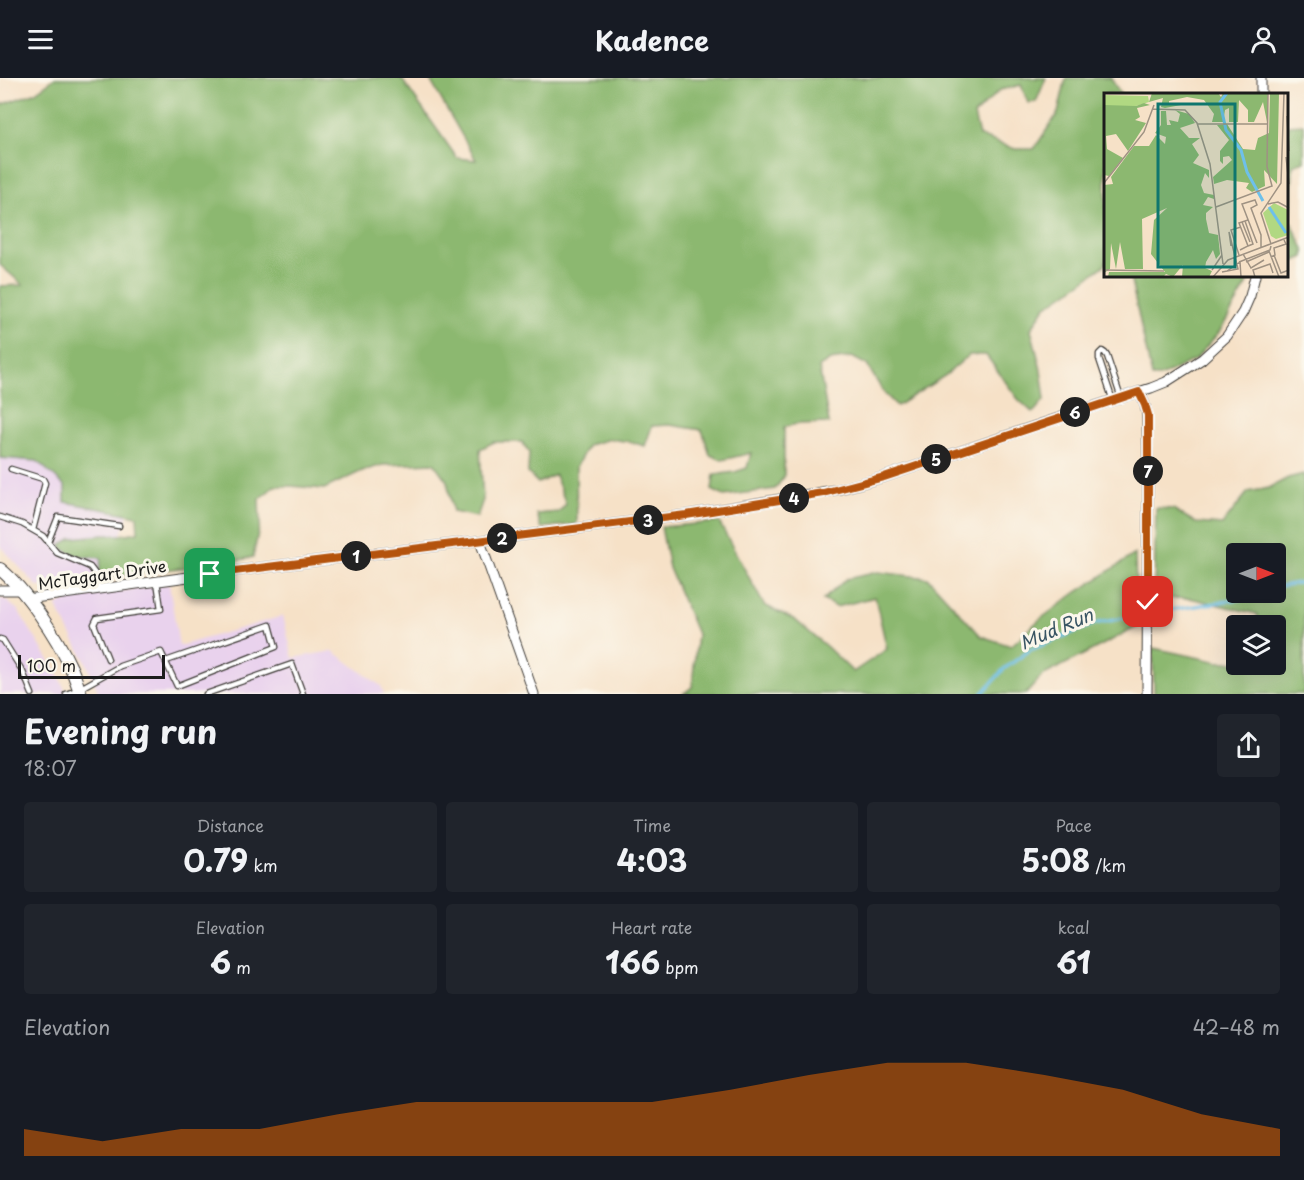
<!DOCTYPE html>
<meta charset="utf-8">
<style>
body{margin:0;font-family:"Playpen Sans",sans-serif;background:#20242c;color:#f1f3f6;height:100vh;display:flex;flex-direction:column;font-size:22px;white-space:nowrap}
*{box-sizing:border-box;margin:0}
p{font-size:20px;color:#9ea1a6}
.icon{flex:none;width:33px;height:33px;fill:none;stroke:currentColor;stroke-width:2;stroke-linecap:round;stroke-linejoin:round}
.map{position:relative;height:616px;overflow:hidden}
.side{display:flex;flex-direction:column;background:#171b24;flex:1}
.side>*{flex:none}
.needle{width:39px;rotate:90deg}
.tools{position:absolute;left:1226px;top:465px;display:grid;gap:12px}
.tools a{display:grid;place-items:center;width:60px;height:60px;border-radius:6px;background:#171b24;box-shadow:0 6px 24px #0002;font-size:30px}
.scale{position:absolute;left:18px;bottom:15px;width:147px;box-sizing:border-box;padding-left:6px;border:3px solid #1c1c1c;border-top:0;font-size:16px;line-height:21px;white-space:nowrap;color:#1c1c1c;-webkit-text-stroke:4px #fbf7ec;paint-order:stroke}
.pin{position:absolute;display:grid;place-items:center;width:51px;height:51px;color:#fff;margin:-26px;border-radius:12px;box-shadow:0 3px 9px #0006}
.km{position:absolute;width:30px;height:30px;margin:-15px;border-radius:50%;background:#222;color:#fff;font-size:16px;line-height:30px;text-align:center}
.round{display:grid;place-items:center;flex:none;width:63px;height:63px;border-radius:6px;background:#20242c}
.summary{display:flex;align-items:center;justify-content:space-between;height:102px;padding:0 24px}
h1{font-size:33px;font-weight:700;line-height:45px}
.metrics{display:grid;grid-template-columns:repeat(3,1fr);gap:9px;height:102px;padding:6px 24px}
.metrics div{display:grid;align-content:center;border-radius:6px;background:#20242c;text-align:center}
.metrics b{font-size:30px;font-weight:700}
.metrics small{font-size:16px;font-weight:400}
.metrics p{font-size:16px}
.chart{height:168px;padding:12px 24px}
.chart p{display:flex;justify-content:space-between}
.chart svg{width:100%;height:108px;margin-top:6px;fill:#b45309;opacity:.7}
header{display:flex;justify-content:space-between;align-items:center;height:78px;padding:0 24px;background:#171b24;font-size:27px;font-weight:700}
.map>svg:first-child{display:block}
.built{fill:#e9d2ed}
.forest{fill:#8cb870;stroke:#546a46;stroke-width:1.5;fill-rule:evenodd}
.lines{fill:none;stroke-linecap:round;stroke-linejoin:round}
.stream{stroke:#6ec0ea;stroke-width:3}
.service-casing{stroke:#3d3a36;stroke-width:7}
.minor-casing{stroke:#3d3a36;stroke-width:11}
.secondary-casing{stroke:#3d3a36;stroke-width:14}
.service{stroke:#fff;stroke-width:4.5}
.minor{stroke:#fff;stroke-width:9}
.secondary{stroke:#fff;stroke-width:12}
.route-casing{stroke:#fff;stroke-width:12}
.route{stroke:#b45309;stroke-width:8}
.labels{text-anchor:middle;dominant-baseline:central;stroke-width:6;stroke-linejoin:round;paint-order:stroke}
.street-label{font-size:16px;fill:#1c1c1c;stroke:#fbf7ec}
.water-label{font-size:18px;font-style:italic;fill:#395564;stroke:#fbf7ec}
.inset-river{fill:none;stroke:#6ec0ea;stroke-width:3}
.inset-road{fill:none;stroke:#9f9283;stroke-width:1.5}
.view{fill:#0f766e;fill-opacity:0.15;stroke:#0f766e;stroke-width:3}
.inset-edge{fill:none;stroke:#1c1c1c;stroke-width:3}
</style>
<header><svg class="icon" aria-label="menu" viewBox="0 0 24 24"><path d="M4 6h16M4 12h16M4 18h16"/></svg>Kadence<svg class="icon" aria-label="person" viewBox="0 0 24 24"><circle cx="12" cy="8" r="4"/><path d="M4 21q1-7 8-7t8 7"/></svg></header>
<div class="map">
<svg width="1304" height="616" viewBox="0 0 1304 616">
<rect width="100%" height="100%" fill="#fbf7ec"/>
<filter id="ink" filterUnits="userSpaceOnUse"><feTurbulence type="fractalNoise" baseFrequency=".0167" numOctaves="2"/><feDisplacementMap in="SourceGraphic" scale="12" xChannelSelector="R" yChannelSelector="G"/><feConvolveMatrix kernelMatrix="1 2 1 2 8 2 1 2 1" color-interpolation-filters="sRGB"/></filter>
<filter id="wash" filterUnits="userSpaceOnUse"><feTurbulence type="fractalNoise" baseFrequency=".008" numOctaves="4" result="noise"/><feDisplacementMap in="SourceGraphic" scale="24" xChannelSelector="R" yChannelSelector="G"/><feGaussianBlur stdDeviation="1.35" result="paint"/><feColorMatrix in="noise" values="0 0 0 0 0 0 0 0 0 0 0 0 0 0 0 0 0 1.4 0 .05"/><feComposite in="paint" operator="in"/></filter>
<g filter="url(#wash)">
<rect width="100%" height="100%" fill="#f6e1c7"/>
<path class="built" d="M0 380 36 382 65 408 66 424 128 437 104 500 91 505 38 509 0 468Z
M169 506 179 568 283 538 293 580 333 573 381 608 384 616H99L86 584 60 536 57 527 68 522 107 515Z
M0 521H4L18 532 57 595 67 616H0Z"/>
<path class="forest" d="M55 0H401L457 80 476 82 429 0H1046L1036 24 1028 25 1021 7 1000 12 974 37 979 58 1015 71H1034L1058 35 1066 0H1111L1120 16H1106V186L1082 204 1045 229 1031 251 1041 292 1045 321 1033 335 1018 321 986 277H969L946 297 897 328 884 315 867 287 852 279 830 282 819 289 829 345 797 346 784 349V399L775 411 724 418 712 412 714 397 735 394 747 390 751 375 722 382 710 377 702 352 670 347 652 348 645 368 631 364 610 361 588 367 576 389 577 446 541 450 537 436 559 434 566 426 555 397 538 405 528 395 529 374 522 364H494L480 371 483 422 477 439 453 434 447 403 434 385 383 387 362 393 324 411 291 408H274L259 422 260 446 253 479 230 484 107 499 99 494 101 480C86 479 69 479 60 467L72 460 103 457H120L138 454 137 438 65 424V408L37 383 0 380V208L23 207 0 187V27L34 15Z
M1304 46V83L1293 87 1291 144 1304 171V179L1290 185 1288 182V47Z
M1130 198H1248V205L1220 253 1196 281 1160 299H1152Z
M1304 396V616H1154L1153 570 1219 584H1236V586H1275V548L1260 547 1257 536 1190 520 1154 521 1156 430 1173 431 1196 445 1222 447 1248 414 1269 410 1288 400ZM1236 476H1275V514H1236Z
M719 444 764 527 795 542 827 569 853 594 887 571 875 519 836 529 823 522 846 501 878 494 928 500 981 558 1011 568 1039 542 1077 514 1135 476 1137 549 1042 598 1026 616H683L692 609 697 556 669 490 661 449Z"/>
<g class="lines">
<path class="stream" d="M1275 509 1304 504
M1151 535 1241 521 1261 514
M982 616 1004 591 1030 572 1094 546 1144 536"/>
</g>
</g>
<g filter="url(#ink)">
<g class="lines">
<g class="service-casing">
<path id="service" d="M1113 323 1099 281V276L1102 273 1105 275 1107 278 1121 320
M11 391 43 401 45 405 33 452
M0 439 22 446 43 458 57 475 90 489 96 497 99 511
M48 464 58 439 119 448
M0 561 3 562 23 594 32 616
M108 581 94 546 97 540 161 531 157 503
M66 616 79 611 120 588 161 574 177 608 276 569 270 547 166 583
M206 616 292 586 303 616"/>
</g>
<g class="minor-casing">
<path id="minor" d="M1261 16V0
M1139 314 1145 327 1147 337 1148 399 1147 616
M480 463 534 616
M0 512H20
M27 521 210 496 686 437 840 411 884 399 1071 336 1151 310 1166 304 1202 281 1227 258 1243 234 1250 218 1255 198"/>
</g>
<g class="secondary-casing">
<path id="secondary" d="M0 491C26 512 57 559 71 590 75 598 77 607 81 616"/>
</g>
<use href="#service" class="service"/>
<use href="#minor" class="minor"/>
<use href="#secondary" class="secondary"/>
</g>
</g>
<g class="lines" filter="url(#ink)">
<g class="route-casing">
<path id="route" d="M210 496 686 437 823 415 884 399 1139 314 1145 327 1148 337V524"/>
</g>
<use href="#route" class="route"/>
</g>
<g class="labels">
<g class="street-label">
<text transform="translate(102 496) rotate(-8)">McTaggart Drive</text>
</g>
<g class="water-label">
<text transform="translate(1056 550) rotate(-23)">Mud Run</text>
</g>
</g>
<g transform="translate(1104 15)">
<rect width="184" height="184" fill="#f6e1c7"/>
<path d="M0 2 44 3 45 9 32 13H1ZM170 110 184 117V142L172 146 167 143 159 120Z" fill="#b1d882"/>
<path d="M48 0H114L117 4 119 0H164L163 29 159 9 150 29H144V17L135 7 134 29H125V15L121 17 119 29H108L110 21 100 7 83 4 65 8V12H77L61 15 57 14 59 5 45 9ZM166 0H175L173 91 160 77 161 93 148 99 142 95 145 90 123 87 110 91 109 84 128 67 125 63 119 64V71L116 68V58L125 47 113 32 123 31 139 56 151 57 154 45 165 40ZM40 10 46 12 33 15 36 24 31 27 42 30 24 58 12 41 2 43 3 56 19 65 5 83 0 82V12L32 13ZM71 17 85 21 91 30 76 35 85 45H96L88 51 95 62 89 70 105 77V85L101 80 97 92 100 100 110 102V106L104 104 99 112 109 114 102 120V126L105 140 114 142 116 161 112 166 109 157 102 169 101 175 108 178 105 184H78L79 172 69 184 62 181 59 184H4L5 179H61L47 161 50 127 63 115 38 126 39 176H21L16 149 12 176 7 150 6 176 0 180V92L9 91 7 84 30 53H45L52 42 61 51 62 44 51 40 57 32V18H62L63 32H67L65 27 74 29 76 21Z" fill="#8cb870"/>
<path class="inset-river" d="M123 0 116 9 122 37 137 57 143 79 159 108M165 114 182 140"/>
<path class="inset-road" d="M49 16 81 17 93 30 106 71 119 171M183 23 185 58M94 31H164M182 64 185 91M0 90 40 39 50 12M164 111 174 109 185 115M112 114 168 93 163 74 164 0M141 128 149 151 144 153M138 129 146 149M153 150 138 111 151 107 153 112 147 115 157 142V154M167 151 157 120 177 90 180 0M136 157 144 153 135 130 144 127M165 158 175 184M139 161 147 175 160 167M135 162 127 137 137 134M170 162 177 180 185 177M167 164 171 162 170 155 182 151 180 147M135 169 166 157 167 153M142 169 165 159M0 177 60 178M108 177 118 162M123 178 136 169 137 184M118 179 134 176 125 139 127 153M109 184 124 167 185 144M151 184 149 177 166 171 169 180"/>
<path class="view" d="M54 11H131V174H54Z"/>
<rect width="184" height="184" class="inset-edge"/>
</g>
</svg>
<div class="tools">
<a><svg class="needle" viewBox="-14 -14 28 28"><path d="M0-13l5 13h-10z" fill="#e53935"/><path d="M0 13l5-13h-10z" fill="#9ea1a6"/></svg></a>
<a><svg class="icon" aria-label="layers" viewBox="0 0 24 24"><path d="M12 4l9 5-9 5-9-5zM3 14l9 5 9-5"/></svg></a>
</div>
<div class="scale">100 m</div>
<div class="pin" style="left:210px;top:496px;background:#1e9e55"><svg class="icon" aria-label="arrive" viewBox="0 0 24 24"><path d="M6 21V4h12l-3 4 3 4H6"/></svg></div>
<div class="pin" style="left:1148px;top:524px;background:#d93025"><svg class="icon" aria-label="check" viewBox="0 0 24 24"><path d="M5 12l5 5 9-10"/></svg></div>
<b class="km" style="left:356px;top:478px">1</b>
<b class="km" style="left:502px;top:460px">2</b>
<b class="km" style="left:648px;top:442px">3</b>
<b class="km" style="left:794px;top:420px">4</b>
<b class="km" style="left:936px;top:381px">5</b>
<b class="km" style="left:1075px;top:334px">6</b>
<b class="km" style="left:1148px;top:393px">7</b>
</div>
<section class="side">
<div class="summary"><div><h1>Evening run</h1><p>18:07</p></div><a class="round"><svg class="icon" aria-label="share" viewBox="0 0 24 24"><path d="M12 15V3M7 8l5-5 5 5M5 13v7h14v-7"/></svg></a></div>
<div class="metrics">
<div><p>Distance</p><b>0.79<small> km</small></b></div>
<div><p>Time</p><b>4:03</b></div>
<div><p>Pace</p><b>5:08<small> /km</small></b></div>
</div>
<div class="metrics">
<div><p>Elevation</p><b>6<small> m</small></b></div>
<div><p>Heart rate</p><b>166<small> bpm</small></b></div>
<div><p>kcal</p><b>61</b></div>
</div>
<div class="chart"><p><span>Elevation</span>42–48 m</p>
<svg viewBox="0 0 160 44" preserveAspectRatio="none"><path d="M0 44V33L10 38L20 33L30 33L40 27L50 22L60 22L70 22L80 22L90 17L100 11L110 6L120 6L130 11L140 17L150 27L160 33V44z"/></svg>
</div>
</section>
